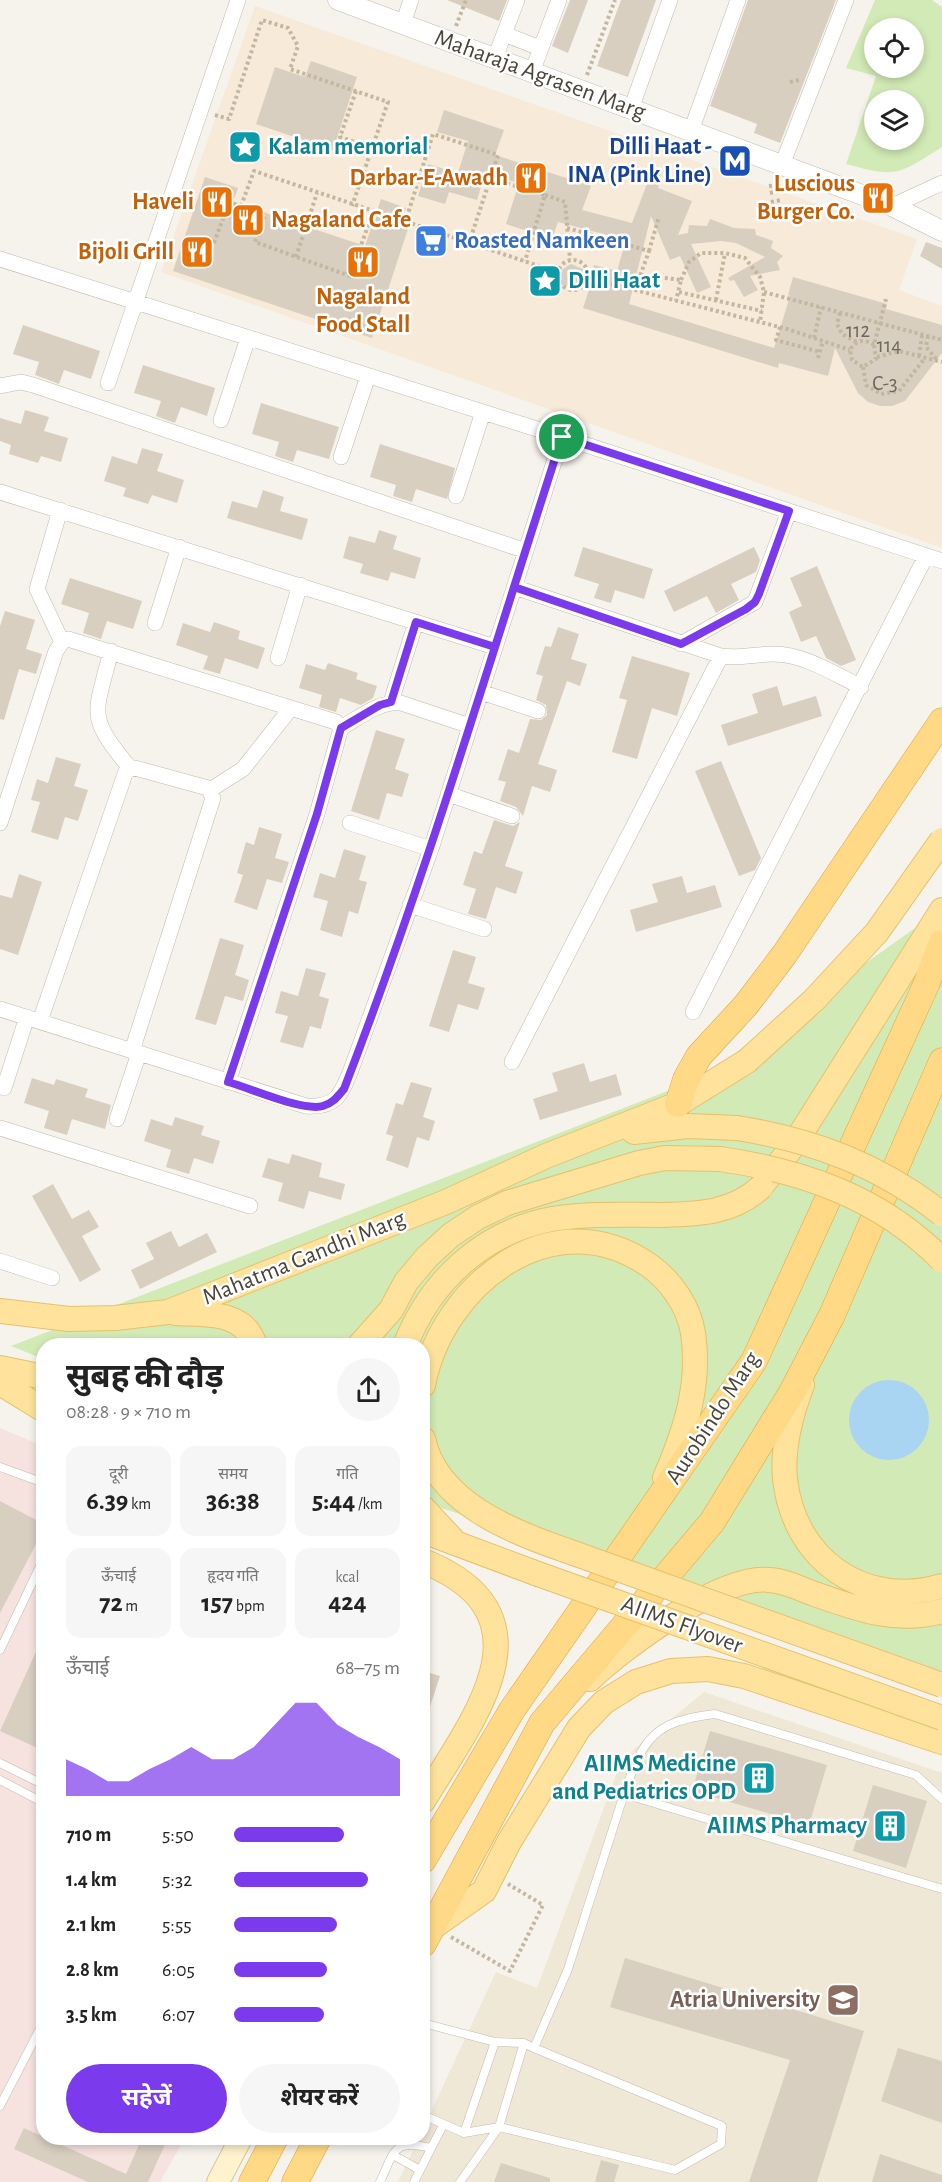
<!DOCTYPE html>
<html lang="hi">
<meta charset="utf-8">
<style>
body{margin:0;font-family:"Alegreya Sans","Noto Sans Devanagari",sans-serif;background:#f6f6f6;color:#222;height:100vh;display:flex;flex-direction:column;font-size:22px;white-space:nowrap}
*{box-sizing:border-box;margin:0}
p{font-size:20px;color:#767676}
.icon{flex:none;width:33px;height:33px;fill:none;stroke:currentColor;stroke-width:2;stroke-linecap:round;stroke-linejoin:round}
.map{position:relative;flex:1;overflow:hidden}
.side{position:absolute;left:36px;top:1338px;width:394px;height:807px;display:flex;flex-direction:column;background:#fff;border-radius:24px;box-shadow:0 3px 9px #0003}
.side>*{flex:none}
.fabs{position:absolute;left:864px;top:18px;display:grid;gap:12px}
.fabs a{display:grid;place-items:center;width:60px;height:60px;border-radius:50%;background:#fff;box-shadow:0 3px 9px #0003;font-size:30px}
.pin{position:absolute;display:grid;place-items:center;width:51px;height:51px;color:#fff;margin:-26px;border:3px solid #fff;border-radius:50%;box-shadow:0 2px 6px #0007}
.round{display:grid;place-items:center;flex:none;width:63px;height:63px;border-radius:32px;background:#f6f6f6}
.overview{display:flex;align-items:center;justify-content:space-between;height:102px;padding:0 30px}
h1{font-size:33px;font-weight:700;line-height:45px}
.stats{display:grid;grid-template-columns:repeat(3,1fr);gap:9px;height:102px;padding:6px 30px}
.stats div{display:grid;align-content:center;border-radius:15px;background:#f6f6f6;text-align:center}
.stats b{font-size:26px;font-weight:700}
.stats small{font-size:16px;font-weight:400}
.stats p{font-size:16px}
.chart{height:168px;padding:12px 30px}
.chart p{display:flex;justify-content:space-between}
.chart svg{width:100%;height:108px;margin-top:6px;fill:#7c3aed;opacity:.7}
.action{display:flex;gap:12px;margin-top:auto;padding:12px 30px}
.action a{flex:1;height:69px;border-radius:36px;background:#7c3aed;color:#fff;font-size:24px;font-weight:700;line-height:69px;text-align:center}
.action a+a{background:#f6f6f6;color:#222}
ul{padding:0 30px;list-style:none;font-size:20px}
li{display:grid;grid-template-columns:96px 72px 1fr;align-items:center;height:45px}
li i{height:15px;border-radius:8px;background:#7c3aed}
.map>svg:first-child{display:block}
.commercial{fill:#f7ead8}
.education{fill:#efe8d6}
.medical{fill:#f6e3e0}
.green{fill:#d2eab5;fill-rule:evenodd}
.water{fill:#a9d4f2}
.building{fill:#d8cfc1}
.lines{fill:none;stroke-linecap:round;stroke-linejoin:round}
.service-casing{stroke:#c2bbae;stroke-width:9}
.minor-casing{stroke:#c2bbae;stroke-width:16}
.tertiary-casing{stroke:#c2bbae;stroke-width:21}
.secondary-casing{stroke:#d6c79b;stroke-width:24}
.primary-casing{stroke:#e6c16a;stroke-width:26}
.trunk-casing{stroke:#e0a43c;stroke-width:27}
.path{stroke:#c4b79f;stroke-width:4;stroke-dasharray:3 3;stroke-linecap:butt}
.service{stroke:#fff;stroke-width:8}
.minor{stroke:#fff;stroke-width:15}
.tertiary{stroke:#fff;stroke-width:20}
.secondary{stroke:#fff3cd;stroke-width:22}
.primary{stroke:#ffe39c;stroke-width:24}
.trunk{stroke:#ffd985;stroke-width:26}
.primary-bridge-casing{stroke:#e6c16a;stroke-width:26;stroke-linecap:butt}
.primary-bridge{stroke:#ffe39c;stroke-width:24}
.route-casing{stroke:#fff;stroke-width:12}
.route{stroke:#7c3aed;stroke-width:8}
.labels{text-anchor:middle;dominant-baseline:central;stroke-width:5;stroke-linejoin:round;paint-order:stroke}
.number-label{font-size:21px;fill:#6e675b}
.street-label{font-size:24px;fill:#4b4439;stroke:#fff}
.culture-label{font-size:24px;font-weight:bold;fill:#0d838f;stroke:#fff;text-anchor:start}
.transit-label{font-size:24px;font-weight:bold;fill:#164399;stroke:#fff;text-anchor:end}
.food-label{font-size:24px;font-weight:bold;fill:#c56008;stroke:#fff;text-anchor:end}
.shop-label{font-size:24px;font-weight:bold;fill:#366cbe;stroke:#fff;text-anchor:start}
.education-label{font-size:24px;font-weight:bold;fill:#785e54;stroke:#fff;text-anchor:end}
</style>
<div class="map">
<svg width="942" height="2182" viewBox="0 0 942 2182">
<rect width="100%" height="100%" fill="#f6f3ec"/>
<path class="commercial" d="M255 6 917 239 899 290 942 306V548L161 272Z"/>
<path class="education" d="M704 1692 942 1773V2182H398L419 2138H423V2129L496 1972 537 1988 622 1759Z"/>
<path class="medical" d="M0 1428 43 1446 44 2138H185L160 2182H0Z"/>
<path class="green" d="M875 0H932L942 7V147C898 175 897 178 846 164L876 76 846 68ZM874 28H914V68H874ZM874 100H914V140H874Z
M942 909V1672L423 1502V1346H44L43 1359 11 1346 706 1076Z"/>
<path class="water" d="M849 1420a40 40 0 1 1 80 0a40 40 0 1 1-80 0Z"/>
<path class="building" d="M447 0H507L499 21Z
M570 0H588L568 53 552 46Z
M621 0H656L628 77 597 66Z
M748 0H836L780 143 754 133 757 124 710 106Z
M311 61 357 77 333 150 256 124 275 67 305 77Z
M444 110 504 130 495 155 591 186 582 210 632 223 652 171 661 174 658 188 692 201 678 235 688 233 689 225 707 226 710 219 734 228 755 229 756 235 773 241 771 248 783 256 777 262 780 270 750 276 758 290 744 297 734 280 730 281 728 278 765 257 736 243 721 241 691 244 711 287 697 293 680 256 670 260 651 216 629 304 774 348 790 296 788 295 793 277 887 304 886 309 942 325V353L905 401 892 406H880L868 402 858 393 835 348 828 376 779 363 778 368 583 308 590 287 558 285 563 269 571 264 592 273 594 265 617 271 626 240 558 222 552 239 506 224 519 183 485 174 477 200 449 192 445 204 418 196 428 164 458 173 468 141 437 132Z
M205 177 238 188 233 202 365 246 381 199 406 208 399 226 408 229 372 338 173 271Z
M926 242 942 248V269L920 256Z
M23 325 100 351 91 379 64 370 59 384 35 375 39 362 13 354Z
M143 365 215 388 207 416 181 407 175 423 156 416 161 401 134 393Z
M261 403 339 427 329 459 297 450 293 462 275 456 279 442 252 434Z
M25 410 49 417 44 431 68 438 61 462 41 456 38 463 9 454 11 445 0 441V418L21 424Z
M380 444 455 468 447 499 416 489 412 502 393 496 396 485 370 477Z
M142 448 163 454 157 471 184 480 177 503 152 495 148 504 123 496 126 488 104 481 112 456 137 464Z
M263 490 284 497 280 511 308 519 302 540 227 518 232 501 257 508Z
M379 530 397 536 393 549 421 558 415 579 391 572 388 581 360 573 363 564 343 558 349 536 375 543Z
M583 547 653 569 644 599 615 590 611 603 594 598 599 584 574 576Z
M754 547 760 560 756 572 731 584 739 600 716 613 707 596 674 612 664 591Z
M817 566 856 660 841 666 826 658 816 636 801 642 789 612 802 606 790 578Z
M70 578 142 601 133 629 107 621 101 639 83 633 89 613 61 604Z
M5 611 35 620 26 649 42 654 36 674 19 669 4 720 0 719V626Z
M214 622 240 631 238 639 265 648 258 669 225 658 220 674 203 669 208 656 176 645 183 623 210 632Z
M558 627 579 634 571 659 587 664 580 686 567 681 538 764 557 770 550 792 532 786 523 816 516 807 500 801 506 782 498 780 508 749 519 753 530 719 541 720 547 715 546 705 536 700 543 676 536 674 545 646 551 647Z
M632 656 690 673 677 716 652 708 637 759 612 752 627 700 619 698Z
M328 663 358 673 356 679 377 686 373 698 361 705 340 698 336 712 319 707 322 695 299 688 306 664 325 670Z
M777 686 783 706 816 696 822 716 728 746 721 725 758 713 752 694Z
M376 730 405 739 395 769 409 774 402 797 387 793 379 820 351 811Z
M56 757 81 764 74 786 88 790 78 821 65 817 58 840 31 832 40 802 31 800 37 779 48 783Z
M721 761 761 858 755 870 739 876 695 771Z
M494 820 513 826 520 822 505 866 523 872 516 894 496 887 486 919 468 914 476 889 463 885 474 851 482 854Z
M259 827 282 834 275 858 289 862 282 883 267 879 257 910 234 902 243 875 237 873 246 842 254 845Z
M344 849 366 856 359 880 367 882 358 914 349 911 342 937 320 930 328 901 313 897 320 873 335 878Z
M19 874 42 882 18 955 0 949V895L12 898Z
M682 876 687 893 715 885 722 907 636 932 630 910 658 902 652 884Z
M220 938 244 945 235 975 249 980 243 1001 225 996 216 1025 195 1019Z
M453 950 476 957 468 983 485 988 478 1010 458 1004 449 1032 429 1026Z
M306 968 326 973 319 996 329 999 321 1029 310 1026 303 1048 280 1042 288 1016 275 1013 281 991 298 996Z
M584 1063 590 1082 616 1074 622 1095 540 1120 533 1099 558 1091 552 1073Z
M32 1078 54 1085 56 1079 88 1089 85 1097 111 1105 105 1129 72 1119 67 1135 44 1128 49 1111 24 1103Z
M411 1082 432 1088 423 1117 435 1121 429 1141 417 1137 408 1168 386 1160 393 1136 386 1134 396 1103 403 1105Z
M175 1117 204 1126 201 1135 220 1141 213 1164 194 1158 189 1174 166 1167 171 1150 144 1141 151 1119 172 1126Z
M292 1154 322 1163 319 1177 345 1184 341 1200 309 1191 304 1209 278 1201 283 1183 262 1177 268 1158 289 1164Z
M53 1184 72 1219 89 1210 99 1227 82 1236 101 1270 80 1282 32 1196Z
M171 1231 179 1247 207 1233 217 1252 140 1289 131 1270 154 1259 146 1243Z
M0 1501 44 1524V1529L0 1613Z
M44 1634V1751L0 1731Z
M423 1671 440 1676 426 1719 423 1718Z
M710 1731 827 1765 809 1825 692 1791Z
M873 1785 927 1801 906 1868 853 1851Z
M625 1958 864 2031 817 2182H749L790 2060 610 2007Z
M898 2048 942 2061V2123L881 2101Z
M24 2128 126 2174 142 2138H168L148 2182H88L14 2149Z
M880 2154 942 2175V2182H872Z
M601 2160 619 2165 614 2182H595Z
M501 2163 550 2178V2182H494Z"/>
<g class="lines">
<g class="service-casing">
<path id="service" d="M0 1467 44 1483
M0 1650 44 1558
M0 1763 44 1785
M0 1780 44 1803
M624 1794C643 1738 654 1721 715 1714L916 1775 942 1799
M423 2023 495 2042 524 2043 534 2048 568 1969 624 1794 942 1889
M0 2106 44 2021
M423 2115 464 2133 499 2127 675 2170 721 2144 722 2126 534 2048
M464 2133 495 2042
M393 2155 420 2170
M380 2182C395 2150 393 2139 431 2148
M414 2182 443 2125
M460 2182 499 2127 524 2043"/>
</g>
<g class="minor-casing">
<path id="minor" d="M403 24 411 0
M504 34 540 48
M495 58 517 0
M532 72 559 0
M631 109 670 0
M691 131 738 0
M782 165 846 0
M892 206 942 183
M0 259 562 437 942 561
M108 383 238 0
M0 386 21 382 33 385 526 551
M221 420 248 338
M341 457 368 376
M0 492 495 647
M456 496 483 412
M60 510 37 589 62 642
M514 587 721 656C739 659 755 654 773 654 804 654 833 673 861 687
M155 623 179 547
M681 644 755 602 789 511
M111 651C95 715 86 715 130 768
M278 658 300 585
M481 692 538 711
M391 702 416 622
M341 728C360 717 379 701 401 703L470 726
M210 790 243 769 291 708
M448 794 512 816
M0 823 56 651 62 642 68 639 336 722 341 728 317 814 228 1082
M350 823 431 849
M410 905 484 929
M0 1009 306 1106C336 1108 341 1095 351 1070L431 849 562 437
M693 1012 926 556
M40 1021 126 771 135 768 208 788 213 798 132 1051
M512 1062 721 656
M4 1088 27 1017
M117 1119 139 1053
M0 1128 250 1206
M0 1261 52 1278"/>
</g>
<g class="tertiary-casing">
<path id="tertiary" d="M338 0 892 206 942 231"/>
</g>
<g class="secondary-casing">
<path id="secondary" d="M218 2182 241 2138"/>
</g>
<g class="primary-casing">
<path id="primary" d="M634 1132 688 1126 737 1128
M762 1185 793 1146 942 910
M0 1311 69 1319 115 1318 168 1312 446 1202 546 1156 678 1104 747 1061
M176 1313C205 1315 245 1310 255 1346
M359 1346 391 1310 406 1282 427 1257 451 1235 478 1217 507 1203 639 1163 665 1158 720 1159
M405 1346C430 1281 483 1232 552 1219 589 1213 626 1215 663 1215
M0 1368 44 1377
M0 1383 44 1410
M423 1385C442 1285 553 1197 650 1266 671 1281 689 1307 693 1333 701 1385 685 1431 665 1478
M802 1385C791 1414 782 1448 785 1479 794 1560 864 1609 942 1586
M423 1439C436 1502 512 1532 565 1550
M423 1508 452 1539
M423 1531 538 1574
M423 1561C558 1615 473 1719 423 1801
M590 1679C625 1646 722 1574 770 1580 784 1581 797 1587 809 1592 854 1608 895 1624 942 1611
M433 1927 484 1891 509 1842 579 1728 604 1702 636 1682 671 1671 708 1669 744 1676 942 1742"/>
</g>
<g class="trunk-casing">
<path id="trunk" d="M678 1104 686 1079 699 1056 746 1005 784 955 942 721
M423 1860 512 1710 754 1361 926 985 942 943
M423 1944 542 1723 712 1522 792 1392 832 1315 942 1061
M252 2182 275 2138
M295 2182 318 2138"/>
</g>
<path class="path" d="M456 26 466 0
M587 75 615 0
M790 82 799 80
M356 91 340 137 373 148
M215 115 229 119 262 20 288 28 298 46 290 69 388 102 352 206
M490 178 545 195 525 261
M769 186 779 185
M770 193 779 191
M545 195 565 202 570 259
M771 202 781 200
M241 206 254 171 557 272
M772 212 780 211
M773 218 782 217
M405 223 433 134 498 155 469 243
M567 228 649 251 635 290
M214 243 229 202 265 214 255 242 350 276 373 212
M649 251 659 217
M296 257 317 193
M558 275a15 15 0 1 1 30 0a15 15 0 1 1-30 0Z
M641 275 681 280 676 301
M588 278 787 329 850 350
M681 280 689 262 701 253H725L745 258 760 277 764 292 760 322
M679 292 762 311
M764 292 942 340
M716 300 725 253
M840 313 837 324 842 334 857 342
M780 327 776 340 820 352
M928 336 926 347 937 360
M814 338 821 307
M874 345C864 338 856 340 850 350L852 360 863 367 876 359 874 345 886 299
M919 356 922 335
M877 357 899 351 942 362
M818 358 823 341
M863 367 866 385 881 394 899 391 925 358
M451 1937 510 1971 543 1905 508 1884"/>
<use href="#service" class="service"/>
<use href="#minor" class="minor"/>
<use href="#tertiary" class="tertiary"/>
<use href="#secondary" class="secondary"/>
<use href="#primary" class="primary"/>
<use href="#trunk" class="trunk"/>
<g class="primary-bridge-casing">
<path id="primary-bridge" d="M747 1061 814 1000 877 932 942 840
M737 1128C814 1140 881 1166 942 1214
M720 1159C804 1171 881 1198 942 1260
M663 1215C699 1214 733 1213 761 1187
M565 1550 942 1685
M538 1574 942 1718"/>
</g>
<use href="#primary-bridge" class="primary-bridge"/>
</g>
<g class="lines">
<g class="route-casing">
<path id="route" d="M562 437C491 655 427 875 344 1089 337 1097 333 1103 323 1106 303 1112 250 1088 228 1082L317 814 341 728 380 705 391 702 416 622 495 647 514 587 681 644 746 609 755 602 759 594 789 511 562 437"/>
</g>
<use href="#route" class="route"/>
</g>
<defs>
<g id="sight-square" transform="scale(1.725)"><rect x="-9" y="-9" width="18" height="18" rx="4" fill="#0f9aa8" stroke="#fff"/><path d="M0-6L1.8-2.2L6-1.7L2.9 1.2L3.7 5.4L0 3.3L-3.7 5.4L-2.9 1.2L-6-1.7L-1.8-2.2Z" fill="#fff"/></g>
<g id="metro-square" transform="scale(1.725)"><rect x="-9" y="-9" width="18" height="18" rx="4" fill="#1a4fb4" stroke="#fff"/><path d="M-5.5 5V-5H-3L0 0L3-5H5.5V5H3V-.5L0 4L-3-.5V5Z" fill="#fff"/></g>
<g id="restaurant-square" transform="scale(1.725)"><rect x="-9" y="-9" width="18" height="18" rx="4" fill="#e8710a" stroke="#fff"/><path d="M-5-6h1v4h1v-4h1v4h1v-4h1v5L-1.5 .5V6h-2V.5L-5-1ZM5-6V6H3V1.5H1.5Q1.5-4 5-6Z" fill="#fff"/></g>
<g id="supermarket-square" transform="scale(1.725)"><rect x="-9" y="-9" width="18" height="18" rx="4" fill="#3f7fe0" stroke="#fff"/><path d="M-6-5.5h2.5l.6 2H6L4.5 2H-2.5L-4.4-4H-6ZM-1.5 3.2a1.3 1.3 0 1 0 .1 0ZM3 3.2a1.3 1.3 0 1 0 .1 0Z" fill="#fff"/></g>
<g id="building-square" transform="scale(1.725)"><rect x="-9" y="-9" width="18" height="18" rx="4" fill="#0f9aa8" stroke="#fff"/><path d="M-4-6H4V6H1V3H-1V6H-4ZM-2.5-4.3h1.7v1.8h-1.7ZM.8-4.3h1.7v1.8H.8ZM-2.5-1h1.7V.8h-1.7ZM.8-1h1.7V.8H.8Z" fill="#fff"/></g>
<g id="university-square" transform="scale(1.725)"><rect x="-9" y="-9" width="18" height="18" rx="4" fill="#8d6e63" stroke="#fff"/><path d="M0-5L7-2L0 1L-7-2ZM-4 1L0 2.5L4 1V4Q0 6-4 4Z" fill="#fff"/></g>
</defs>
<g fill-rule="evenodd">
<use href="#sight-square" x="245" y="147"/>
<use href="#metro-square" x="735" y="161"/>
<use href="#restaurant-square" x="531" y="178"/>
<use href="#restaurant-square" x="878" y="198"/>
<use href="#restaurant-square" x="217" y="202"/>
<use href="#restaurant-square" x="248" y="220"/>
<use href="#supermarket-square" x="431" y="241"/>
<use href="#restaurant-square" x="197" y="252"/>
<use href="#restaurant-square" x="363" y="262"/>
<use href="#sight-square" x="545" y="281"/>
<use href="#building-square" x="759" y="1778"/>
<use href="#building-square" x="890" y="1826"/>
<use href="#university-square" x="843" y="2000"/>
</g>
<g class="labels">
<g class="number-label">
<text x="858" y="330">112</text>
<text x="889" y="345">114</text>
<text x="885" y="383">C-3</text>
</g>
<g class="street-label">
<text transform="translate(540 75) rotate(20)">Maharaja Agrasen Marg</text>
<text transform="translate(304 1258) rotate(-22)">Mahatma Gandhi Marg</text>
<text transform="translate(713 1418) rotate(-57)">Aurobindo Marg</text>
<text transform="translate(682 1625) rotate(20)">AIIMS Flyover</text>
</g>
<g class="culture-label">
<text x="268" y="147">Kalam memorial</text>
<text x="568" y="281">Dilli Haat</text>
<text x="736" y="1764" text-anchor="end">AIIMS Medicine<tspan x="736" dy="28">and Pediatrics OPD</tspan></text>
<text x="867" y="1826" text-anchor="end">AIIMS Pharmacy</text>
</g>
<g class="transit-label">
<text x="712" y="147">Dilli Haat -<tspan x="712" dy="28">INA (Pink Line)</tspan></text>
</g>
<g class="food-label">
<text x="508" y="178">Darbar-E-Awadh</text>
<text x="855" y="184">Luscious<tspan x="855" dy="28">Burger Co.</tspan></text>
<text x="194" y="202">Haveli</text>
<text x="271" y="220" text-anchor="start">Nagaland Cafe</text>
<text x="174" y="252">Bijoli Grill</text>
<text x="363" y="297" text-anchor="middle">Nagaland<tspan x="363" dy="28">Food Stall</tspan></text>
</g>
<g class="shop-label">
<text x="454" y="241">Roasted Namkeen</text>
</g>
<g class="education-label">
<text x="820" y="2000">Atria University</text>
</g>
</g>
</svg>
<div class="fabs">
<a><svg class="icon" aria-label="locate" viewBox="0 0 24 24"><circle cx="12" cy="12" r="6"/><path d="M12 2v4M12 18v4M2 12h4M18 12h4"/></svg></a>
<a><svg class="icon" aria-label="layers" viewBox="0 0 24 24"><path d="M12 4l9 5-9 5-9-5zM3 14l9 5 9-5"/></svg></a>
</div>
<div class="pin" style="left:562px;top:437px;background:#1e9e55"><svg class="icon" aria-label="arrive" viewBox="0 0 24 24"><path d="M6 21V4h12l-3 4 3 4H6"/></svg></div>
<section class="side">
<div class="overview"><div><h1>सुबह की दौड़</h1><p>08:28 · 9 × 710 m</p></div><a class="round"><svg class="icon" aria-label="share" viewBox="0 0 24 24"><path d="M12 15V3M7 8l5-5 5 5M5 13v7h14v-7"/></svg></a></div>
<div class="stats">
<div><p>दूरी</p><b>6.39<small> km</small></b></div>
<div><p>समय</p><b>36:38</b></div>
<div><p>गति</p><b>5:44<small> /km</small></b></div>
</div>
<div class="stats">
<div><p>ऊँचाई</p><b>72<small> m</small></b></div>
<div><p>हृदय गति</p><b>157<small> bpm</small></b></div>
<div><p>kcal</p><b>424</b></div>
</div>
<div class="chart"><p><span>ऊँचाई</span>68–75 m</p>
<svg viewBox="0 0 160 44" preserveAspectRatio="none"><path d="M0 44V29L10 33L20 38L30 38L40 33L50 29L60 24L70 29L80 29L90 24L100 15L110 6L120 6L130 15L140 20L150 24L160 29V44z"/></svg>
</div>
<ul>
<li><b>710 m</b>5:50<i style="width:66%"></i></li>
<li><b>1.4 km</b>5:32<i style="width:81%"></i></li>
<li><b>2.1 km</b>5:55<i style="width:62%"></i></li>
<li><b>2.8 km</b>6:05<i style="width:56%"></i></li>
<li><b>3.5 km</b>6:07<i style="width:54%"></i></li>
</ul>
<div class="action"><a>सहेजें</a><a>शेयर करें</a></div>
</section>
</div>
